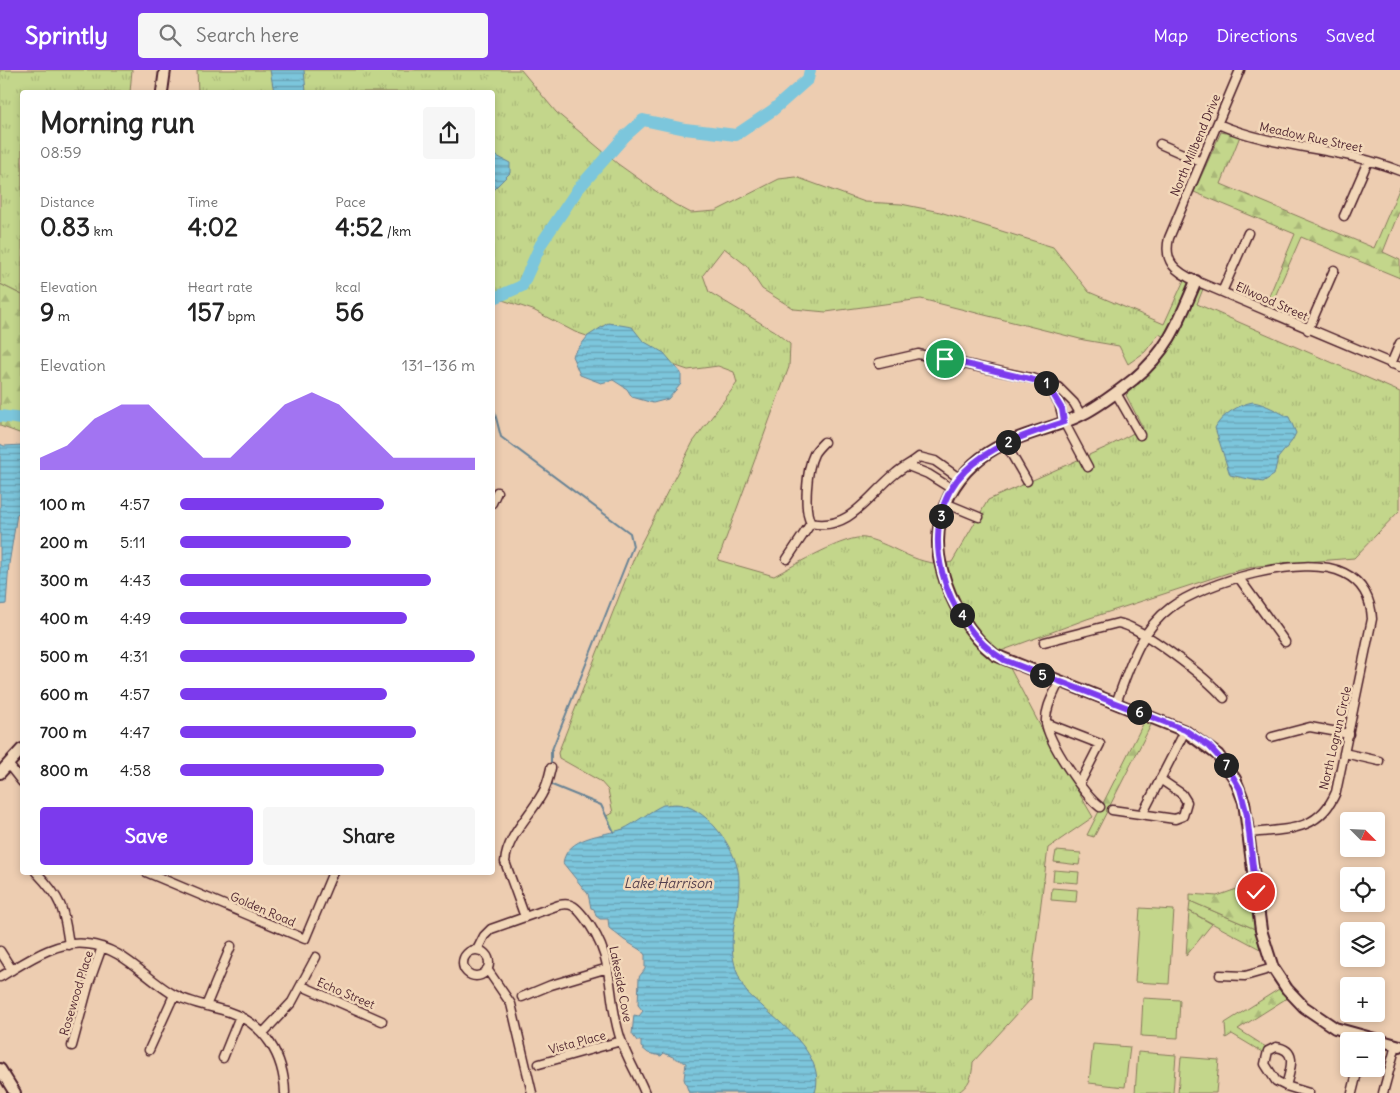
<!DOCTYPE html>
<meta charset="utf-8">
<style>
body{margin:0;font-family:Delius,sans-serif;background:#f6f6f6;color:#222;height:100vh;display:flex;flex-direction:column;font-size:19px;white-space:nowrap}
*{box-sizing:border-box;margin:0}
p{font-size:16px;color:#767676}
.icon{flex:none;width:28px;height:28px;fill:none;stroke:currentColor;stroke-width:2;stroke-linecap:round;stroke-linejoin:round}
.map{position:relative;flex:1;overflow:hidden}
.drawer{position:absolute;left:20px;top:20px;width:475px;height:785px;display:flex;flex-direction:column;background:#fff;border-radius:5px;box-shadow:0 2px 8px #0003}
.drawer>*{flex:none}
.needle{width:32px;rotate:114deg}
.fabs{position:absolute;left:1340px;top:742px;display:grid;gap:10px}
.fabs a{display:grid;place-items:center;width:45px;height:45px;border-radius:5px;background:#fff;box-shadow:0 2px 8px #0003;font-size:25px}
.pin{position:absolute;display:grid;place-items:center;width:42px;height:42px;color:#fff;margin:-21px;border:2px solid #fff;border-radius:50%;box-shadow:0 1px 5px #0007}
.km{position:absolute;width:25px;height:25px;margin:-12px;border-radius:50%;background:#222;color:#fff;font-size:14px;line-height:25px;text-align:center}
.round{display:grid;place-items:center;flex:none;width:52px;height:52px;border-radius:5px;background:#f6f6f6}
.head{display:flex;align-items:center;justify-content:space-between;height:85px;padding:0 20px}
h1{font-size:28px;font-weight:800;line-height:38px}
.stats{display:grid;grid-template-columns:repeat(3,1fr);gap:8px;height:85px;padding:5px 20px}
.stats div{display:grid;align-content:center}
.stats b{font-size:25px;font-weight:800}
.stats small{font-size:14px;font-weight:400}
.stats p{font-size:14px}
.chart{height:140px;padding:10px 20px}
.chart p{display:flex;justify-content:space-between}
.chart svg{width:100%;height:90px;margin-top:5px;fill:#7c3aed;opacity:.7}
.cta{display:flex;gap:10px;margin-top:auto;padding:10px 20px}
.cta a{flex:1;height:58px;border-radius:5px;background:#7c3aed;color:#fff;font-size:20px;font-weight:800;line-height:58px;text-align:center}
.cta a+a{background:#f6f6f6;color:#222}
ul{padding:0 20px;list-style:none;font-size:16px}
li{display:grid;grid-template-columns:80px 60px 1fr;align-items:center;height:38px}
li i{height:12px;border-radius:6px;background:#7c3aed}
header{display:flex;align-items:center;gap:30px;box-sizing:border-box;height:70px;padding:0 25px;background:#7c3aed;color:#fff}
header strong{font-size:24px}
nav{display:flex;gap:28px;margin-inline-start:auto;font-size:18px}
.search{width:350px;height:45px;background:#f6f6f6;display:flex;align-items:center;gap:12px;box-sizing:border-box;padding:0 18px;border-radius:5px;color:#767676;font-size:19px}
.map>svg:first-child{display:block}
.grass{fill:url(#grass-tufts);stroke:#867a5b;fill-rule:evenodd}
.forest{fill:url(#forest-firs);stroke:#867a5b}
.park{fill:#c3d68b;stroke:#867a5b}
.water{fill:url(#water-rules);stroke:#688395}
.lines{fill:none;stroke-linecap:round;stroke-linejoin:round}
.stream{stroke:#688395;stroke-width:2}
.river{stroke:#7cc6dc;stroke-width:12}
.minor-casing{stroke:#4a1f2b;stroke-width:11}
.tertiary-casing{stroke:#4a1f2b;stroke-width:14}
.minor{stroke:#f2d7b9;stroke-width:8}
.tertiary{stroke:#f2d7b9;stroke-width:10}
.route-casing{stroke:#fff;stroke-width:10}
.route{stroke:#7c3aed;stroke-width:6}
.labels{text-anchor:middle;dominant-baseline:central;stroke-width:5;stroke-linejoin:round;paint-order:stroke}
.street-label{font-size:12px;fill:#4a1f2b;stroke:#f2d7b9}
.water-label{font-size:14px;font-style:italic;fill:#54404e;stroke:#f2d7b9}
</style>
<header>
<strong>Sprintly</strong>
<div class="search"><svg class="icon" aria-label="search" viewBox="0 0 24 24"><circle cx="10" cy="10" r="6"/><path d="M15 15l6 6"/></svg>Search here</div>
<nav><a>Map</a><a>Directions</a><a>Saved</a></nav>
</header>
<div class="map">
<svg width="1400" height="1023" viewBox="0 0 1400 1023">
<defs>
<pattern id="grass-tufts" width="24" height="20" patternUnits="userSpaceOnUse" patternTransform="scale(1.25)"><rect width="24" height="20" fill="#c3d68b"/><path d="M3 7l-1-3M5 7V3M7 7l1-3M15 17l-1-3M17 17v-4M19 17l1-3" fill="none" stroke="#a9b778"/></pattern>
<pattern id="forest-firs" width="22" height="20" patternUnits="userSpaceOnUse" patternTransform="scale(1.25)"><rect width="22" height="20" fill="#c3d68b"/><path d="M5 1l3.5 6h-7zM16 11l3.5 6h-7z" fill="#a9b778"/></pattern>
<pattern id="water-rules" width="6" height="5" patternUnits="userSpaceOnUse" patternTransform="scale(1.25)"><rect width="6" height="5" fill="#7cc6dc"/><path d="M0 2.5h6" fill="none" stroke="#68a0b3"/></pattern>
</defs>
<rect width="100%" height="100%" fill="#edcdb1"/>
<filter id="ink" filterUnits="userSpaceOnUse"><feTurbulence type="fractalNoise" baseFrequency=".02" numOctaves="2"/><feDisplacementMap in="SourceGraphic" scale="10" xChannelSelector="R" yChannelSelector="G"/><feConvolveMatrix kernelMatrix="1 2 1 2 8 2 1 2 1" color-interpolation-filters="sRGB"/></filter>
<g filter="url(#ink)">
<path class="grass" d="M0 0H132L130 22H22V225L0 214Z
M197 0H521L556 42 618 94 674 134 691 143 716 141 779 109 796 107 865 132 901 134 940 142 1053 177 1089 222 1164 254 1184 210C1194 217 1189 219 1203 219L1197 234 1400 322V440L1354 488 1257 496 1228 503 1087 549 1001 581 1045 665 1093 747 1048 778 1034 888 1031 929 973 992C972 1007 970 1015 957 1023H744L606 746 613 743 608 720 600 711 559 688 558 683 636 483 693 372 737 313 734 302 718 296 688 300 575 262 533 240 493 227 492 22H198ZM724 178 747 196 762 219 794 239 826 242 921 229 1084 270 1119 276 1128 294 1145 282 1159 264 1174 272 1163 288 1126 325 1143 358 1109 376 988 430 952 492C921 500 894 474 865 468 847 464 793 496 774 506L718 490 789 297 790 274 774 261 709 222 703 205Z
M1190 831 1255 859 1260 879 1189 841Z"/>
<path class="forest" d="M1221 62 1240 66 1221 114 1374 178 1400 117V139L1383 182 1400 190V208L1301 167 1270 238 1265 236 1295 164 1194 122Z
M0 214 22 225V364L0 356Z
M1145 650 1152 653 1094 767 1087 765Z
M1248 815 1255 859 1190 831V824L1217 826Z
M1189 841 1212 854 1186 886Z
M1279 919 1287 928 1238 959 1266 977 1262 982 1232 964 1226 968 1225 953Z"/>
<path class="park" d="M1056 781 1081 783 1079 795 1054 792Z
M1054 800 1079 802 1078 813 1053 811Z
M1052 818 1077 820 1076 832 1051 830Z
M1140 838 1174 840 1169 914 1135 912Z
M1143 928 1180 930 1178 968 1141 966Z
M1093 974 1130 977 1125 1017 1089 1013Z
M1138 982 1176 985 1173 1023H1135Z
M1181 987 1219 990 1216 1023H1178Z"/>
<path class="water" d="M270 0H304L306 22H274Z
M493 84 510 93V103L493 120Z
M608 253 632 257 643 271 664 283 681 303V314L668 329 653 333 632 327 627 319 613 310 601 313 580 305 572 286 588 266Z
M1253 332C1266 334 1278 342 1289 347L1296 363 1292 371 1278 388 1274 405 1263 412 1230 405 1215 358C1221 345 1240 334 1253 332Z
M0 374 4 376 22 375V439L17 444 9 494 6 534 0 535Z
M663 735C668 735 676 733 682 735 709 740 739 782 739 810 740 853 720 872 744 918 748 925 757 931 763 937 786 958 826 987 815 1023H689L684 1009 686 993 664 983 661 986 648 983 641 977V971H637L632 964 634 945 639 946 643 941 638 935 639 907 645 899V885L642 881 624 870 609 858 608 849H600L596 846 594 839 591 838 588 824 563 793C567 766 603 766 623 759 634 754 650 741 663 735Z"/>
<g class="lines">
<path class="stream" d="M492 332 501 367 630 463 633 476 551 682V697
M552 709V715L601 735 614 762"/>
<path class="river" d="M492 229 522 216 541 174 578 119 625 66 643 50 685 59 736 65 773 40 808 9 810 0
M0 346 22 349"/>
<g class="minor-casing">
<path id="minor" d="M1240 0 1169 168C1163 192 1176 202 1196 211L1400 297
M1218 54C1276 79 1341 77 1400 101
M1160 74 1201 92
M1344 146 1368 91
M1222 222 1248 163
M1308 260 1334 200
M879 293 918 284 1035 309 1058 317 1074 333 1081 345
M1391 294 1400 273
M1046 313 1059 333 1064 352 1088 397
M1116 323 1140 365
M824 372C821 375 816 380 814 384 807 398 803 440 811 453 850 462 870 423 896 403 903 397 912 393 919 387L935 391 959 408
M1005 373 1027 411
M908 396 928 404 952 419
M492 433 497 422
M945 433 979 447
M787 489 811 453
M1239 508 1285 572
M1044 572 1118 553C1142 557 1207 608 1224 628
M1059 612C1054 624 1045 638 1046 652 1048 672 1084 725 1100 737
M1116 633C1129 599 1139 561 1170 538 1204 512 1304 483 1344 503 1363 512 1371 530 1372 549L1336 722C1319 762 1287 759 1249 763
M1046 653 1100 674 1080 713
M1272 667 1310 657 1349 664
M1344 683 1379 691
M8 694 22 712
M1112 740 1175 749 1183 746 1187 732 1182 724 1160 709
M1143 743 1185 661
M36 802C62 829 64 839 69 875
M146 802 305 869 333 802
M525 847 505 792C507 766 530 746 542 724 547 716 549 707 551 698
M477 880 484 866 491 859 559 835C572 832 576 837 584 847 618 890 605 924 621 970 627 989 638 1005 645 1023
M463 893a13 13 0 1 1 26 0a13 13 0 1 1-26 0Z
M0 881 12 900
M487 899 511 934 532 1023
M1220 905 1245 906 1273 898
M0 907C26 892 55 870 87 874 121 877 143 906 171 923 188 933 210 936 229 942 265 954 284 986 285 1023
M302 916 382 951
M522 927 551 915 608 898
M206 936 231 876
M263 963 292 932 316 887
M72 976 89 913 102 877
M1276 977C1299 980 1290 1000 1286 1016L1276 1011 1265 994 1268 981Z
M149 980 174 925
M223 988 240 946
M539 994 621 971
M1286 1016 1309 1023
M1352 1023 1358 999
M1383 1023 1396 975"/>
</g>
<g class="tertiary-casing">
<path id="tertiary" d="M162 22 165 0
M1196 211C1179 251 1168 281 1134 309 1117 322 1100 336 1081 345 1057 357 1030 362 1006 373 957 395 927 446 942 500 950 531 969 565 995 585L1185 661 1218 685 1235 709 1244 732 1261 860 1273 898 1287 919 1304 937 1335 958 1400 976
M0 703 22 679
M0 999 15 1023"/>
</g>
<use href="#minor" class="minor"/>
<use href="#tertiary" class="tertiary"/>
</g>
</g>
<g class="lines" filter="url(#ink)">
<g class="route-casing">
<path id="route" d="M945 289 1046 313 1062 339 1064 352C1029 364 992 374 965 401 911 455 945 554 1004 590L1185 660 1209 676 1227 696 1240 719 1247 745 1256 822"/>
</g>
<use href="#route" class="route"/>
</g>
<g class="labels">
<g class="street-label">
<text transform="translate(1311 67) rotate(12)">Meadow Rue Street</text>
<text transform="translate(1195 75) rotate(-67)">North Millbend Drive</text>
<text transform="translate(1272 231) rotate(24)">Ellwood Street</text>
<text transform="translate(1335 668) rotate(-77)">North Logrun Circle</text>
<text transform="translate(263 839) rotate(23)">Golden Road</text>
<text transform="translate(621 914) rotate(79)">Lakeside Cove</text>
<text transform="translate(76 923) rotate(-73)">Rosewood Place</text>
<text transform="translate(346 923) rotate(23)">Echo Street</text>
<text transform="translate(577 972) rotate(-15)">Vista Place</text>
</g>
<g class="water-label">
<text x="668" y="813">Lake Harrison</text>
</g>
</g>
</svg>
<div class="fabs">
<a><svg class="needle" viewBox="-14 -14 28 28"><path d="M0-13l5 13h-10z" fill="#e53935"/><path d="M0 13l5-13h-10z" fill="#767676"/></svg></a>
<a><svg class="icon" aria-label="locate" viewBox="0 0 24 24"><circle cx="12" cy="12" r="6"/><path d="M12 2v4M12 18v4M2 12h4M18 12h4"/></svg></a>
<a><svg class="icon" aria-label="layers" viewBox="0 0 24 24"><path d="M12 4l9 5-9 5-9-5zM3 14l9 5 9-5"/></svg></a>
<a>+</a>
<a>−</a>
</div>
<div class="pin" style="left:945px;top:289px;background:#1e9e55"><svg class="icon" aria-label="arrive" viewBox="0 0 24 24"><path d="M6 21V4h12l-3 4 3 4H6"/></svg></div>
<div class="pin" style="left:1256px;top:822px;background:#d93025"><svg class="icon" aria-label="check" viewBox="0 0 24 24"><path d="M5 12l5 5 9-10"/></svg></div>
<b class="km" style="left:1046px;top:313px">1</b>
<b class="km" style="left:1008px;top:372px">2</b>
<b class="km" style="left:941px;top:446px">3</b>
<b class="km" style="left:962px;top:545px">4</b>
<b class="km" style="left:1042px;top:605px">5</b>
<b class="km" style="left:1139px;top:642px">6</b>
<b class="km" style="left:1226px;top:695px">7</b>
<section class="drawer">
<div class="head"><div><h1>Morning run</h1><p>08:59</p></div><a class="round"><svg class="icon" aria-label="share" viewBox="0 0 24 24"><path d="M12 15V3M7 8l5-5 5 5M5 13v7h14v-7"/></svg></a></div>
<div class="stats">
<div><p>Distance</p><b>0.83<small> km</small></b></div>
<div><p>Time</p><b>4:02</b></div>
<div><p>Pace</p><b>4:52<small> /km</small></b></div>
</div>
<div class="stats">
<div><p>Elevation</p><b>9<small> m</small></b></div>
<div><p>Heart rate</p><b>157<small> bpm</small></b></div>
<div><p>kcal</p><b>56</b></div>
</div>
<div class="chart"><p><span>Elevation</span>131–136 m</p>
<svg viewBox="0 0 160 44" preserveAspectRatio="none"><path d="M0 44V38L10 32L20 19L30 12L40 12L50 25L60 38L70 38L80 25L90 12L100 6L110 12L120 25L130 38L140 38L150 38L160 38V44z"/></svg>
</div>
<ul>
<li><b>100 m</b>4:57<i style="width:69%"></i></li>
<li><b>200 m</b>5:11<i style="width:58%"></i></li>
<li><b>300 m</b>4:43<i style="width:85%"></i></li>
<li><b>400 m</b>4:49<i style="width:77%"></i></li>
<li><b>500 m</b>4:31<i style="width:100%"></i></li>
<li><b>600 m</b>4:57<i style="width:70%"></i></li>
<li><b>700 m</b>4:47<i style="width:80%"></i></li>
<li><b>800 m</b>4:58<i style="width:69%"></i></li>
</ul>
<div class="cta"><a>Save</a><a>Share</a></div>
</section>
</div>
